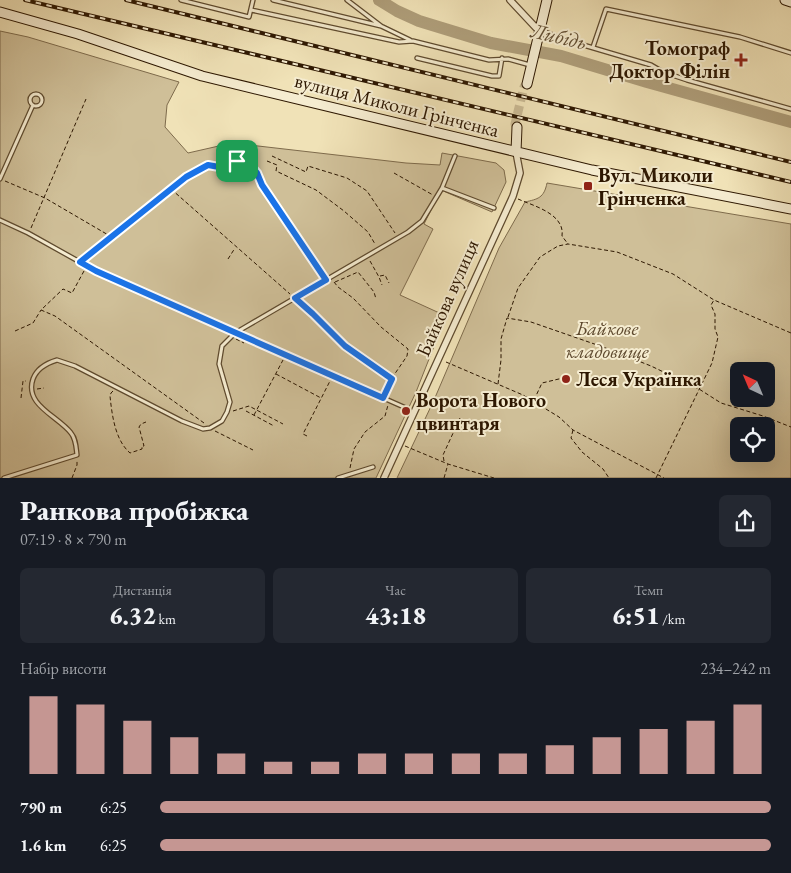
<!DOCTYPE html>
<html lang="uk">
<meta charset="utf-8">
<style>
body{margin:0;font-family:"EB Garamond",serif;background:#242831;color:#f1f3f6;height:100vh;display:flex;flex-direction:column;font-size:19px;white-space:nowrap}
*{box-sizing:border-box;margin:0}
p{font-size:16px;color:#9ea1a6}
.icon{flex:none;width:28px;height:28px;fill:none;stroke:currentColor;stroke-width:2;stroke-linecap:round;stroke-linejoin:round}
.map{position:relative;height:478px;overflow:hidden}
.panel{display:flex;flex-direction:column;background:#171b24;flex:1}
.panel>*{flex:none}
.needle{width:32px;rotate:316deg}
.controls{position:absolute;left:730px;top:362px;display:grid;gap:10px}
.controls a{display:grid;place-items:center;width:45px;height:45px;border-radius:8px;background:#171b24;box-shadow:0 5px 20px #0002;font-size:25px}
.pin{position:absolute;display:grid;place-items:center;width:42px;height:42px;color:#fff;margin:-21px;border-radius:10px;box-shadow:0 2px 8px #0006}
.round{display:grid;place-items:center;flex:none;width:52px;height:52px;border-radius:8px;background:#242831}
.headline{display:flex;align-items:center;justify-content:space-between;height:85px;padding:0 20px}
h1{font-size:28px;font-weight:800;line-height:38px}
.figures{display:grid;grid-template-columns:repeat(3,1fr);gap:8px;height:85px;padding:5px 20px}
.figures div{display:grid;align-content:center;border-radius:8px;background:#242831;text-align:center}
.figures b{font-size:25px;font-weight:800}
.figures small{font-size:14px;font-weight:400}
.figures p{font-size:14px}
.chart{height:140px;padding:10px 20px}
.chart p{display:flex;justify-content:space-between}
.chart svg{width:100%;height:90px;margin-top:5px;stroke:#c59692;stroke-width:6}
ul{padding:0 20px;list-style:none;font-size:16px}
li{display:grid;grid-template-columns:80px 60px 1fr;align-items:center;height:38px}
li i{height:12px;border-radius:6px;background:#c59692}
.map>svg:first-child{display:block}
.green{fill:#cfbf98;stroke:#7e6b4c;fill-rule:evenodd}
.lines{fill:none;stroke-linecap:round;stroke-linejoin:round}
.river{stroke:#ae9d79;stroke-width:12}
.secondary-tunnel{stroke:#c9b993;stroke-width:9;stroke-dasharray:9 4.5;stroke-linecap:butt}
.service-casing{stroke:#5e4a2e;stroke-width:5.5}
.minor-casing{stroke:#5e4a2e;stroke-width:8}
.secondary-casing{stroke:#2d1701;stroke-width:11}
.path{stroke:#2d1701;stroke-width:1;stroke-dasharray:4 2.5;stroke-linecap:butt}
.service{stroke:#f5ecd0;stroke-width:3}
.minor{stroke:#f5ecd0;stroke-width:5.5}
.secondary{stroke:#f5ecd0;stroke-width:9}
.rail-casing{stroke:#2d1701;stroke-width:4}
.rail{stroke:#f5ecd0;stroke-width:2;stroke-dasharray:5.5;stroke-linecap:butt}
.route-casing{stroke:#fff;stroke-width:10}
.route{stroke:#1a73e8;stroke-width:6}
.poi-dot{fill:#8f2418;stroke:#f5ecd0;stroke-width:2}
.labels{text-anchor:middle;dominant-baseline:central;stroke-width:4;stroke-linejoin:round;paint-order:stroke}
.poi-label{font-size:20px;font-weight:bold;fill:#2d1701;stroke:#f5ecd0;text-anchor:start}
.street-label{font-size:20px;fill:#2d1701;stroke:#f5ecd0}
.park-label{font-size:20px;font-style:italic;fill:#5e492e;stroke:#f5ecd0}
.water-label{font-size:21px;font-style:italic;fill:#614d31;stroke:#f5ecd0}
</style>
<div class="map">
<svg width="791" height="478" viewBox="0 0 791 478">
<rect width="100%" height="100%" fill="#f0e2b7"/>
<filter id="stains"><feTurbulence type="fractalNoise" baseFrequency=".004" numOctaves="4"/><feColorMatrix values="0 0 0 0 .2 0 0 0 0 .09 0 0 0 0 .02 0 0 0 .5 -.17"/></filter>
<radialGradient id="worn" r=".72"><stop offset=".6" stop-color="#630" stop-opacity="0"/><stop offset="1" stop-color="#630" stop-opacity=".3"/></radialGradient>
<path class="green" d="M0 31 28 37 179 82 167 105 165 127 188 153 232 143 406 163 440 165 442 153 496 163 504 170 506 182 492 212 441 190 424 224 433 229 400 295 446 316 416 392 376 478H0Z
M547 183 791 224V478H397L434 400 499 248 525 202C538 199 544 198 547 183ZM739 371H766V399H739ZM739 426H766V454H739Z"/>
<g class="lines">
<path class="river" d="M379 0 397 11 419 21 491 43 561 56 647 82 791 122"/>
<path class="secondary-tunnel" d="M517 127 515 124 524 87 527 84"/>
<g class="service-casing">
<path id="service" d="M181 0 249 17 253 0
M273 0 381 26
M347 0 381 26 410 40
M251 10 399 42 413 41 489 60 508 59 530 65
M541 30 563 39 651 65 663 72 687 80 791 109
M593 47 606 9 740 37 791 53
M417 58 492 76H499L502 58
M30 100a6 6 0 1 1 12 0a6 6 0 1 1-12 0Z
M0 179 33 105
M442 188 494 208
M0 220 28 233 96 271 406 408
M383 398 391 379
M4 478 77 455C76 447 76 439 71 433 58 416 24 405 33 379 37 368 47 363 57 360L75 366 182 421 203 429 210 428 222 421 227 412 230 402 219 364 222 346 235 333 408 232 422 221 442 188 455 156
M338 478 373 467"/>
</g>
<g class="minor-casing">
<path id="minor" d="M510 0 539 31
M384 478 513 196 520 173 516 152"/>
</g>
<g class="secondary-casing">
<path id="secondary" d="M785 0 791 2
M0 12 78 34 202 76 592 170 791 209
M527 84 547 0
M516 152 517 127"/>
</g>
<path class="path" d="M272 156 306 172 308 166 347 178 367 191 395 233
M267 161 277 165 276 171 316 190 344 211 368 232 375 244
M394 173 433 195
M5 181 45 198 110 236
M171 189 290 294
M518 199C534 206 565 214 562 236L568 244
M31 228 86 99
M85 258 186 177 208 165 219 167 246 160 257 173 261 185 323 275
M228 259 235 248
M370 261 379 277 382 285
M84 271 72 293 63 289 41 310 55 316 204 423
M380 276 385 275 389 283
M334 282 338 287 353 298 381 327 408 349 407 356 394 375
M335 282 358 272 374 292 376 299
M299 302 313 314 345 346 387 376
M508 317 518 288 540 257 558 246 568 244 617 252 673 274 714 300 791 333
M15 331 33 323 41 310
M236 339 244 343
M446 362 523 395 559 417 573 430 664 478
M276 374 321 398
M498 384 501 360V339L507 318 531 322 603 347 651 366 699 389 721 403 763 416 791 427
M37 389 44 388
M113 391 111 393 110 396C112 415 115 440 130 453L142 449V446H144L139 427 141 424 146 422
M21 398 23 381H26
M534 400 542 383 563 378 566 379
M233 411 249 406 283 424
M246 411 274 426
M254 415 283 360
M573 430 571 438 582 452 603 469 609 478
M215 431 253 450
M307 436 303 434 330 381
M405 446 448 464 494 478
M444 461 443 455 460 418
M350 468 354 449 365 432 385 416 388 405
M72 478 77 465V460
M444 478 448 464
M656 478 712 363 718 337 715 329V314L711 305 714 300"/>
<use href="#service" class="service"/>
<use href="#minor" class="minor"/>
<use href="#secondary" class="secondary"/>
<g class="rail-casing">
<path id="rail" d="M25 0 791 182
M126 0 791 162"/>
</g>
<use href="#rail" class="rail"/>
</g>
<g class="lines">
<g class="route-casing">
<path id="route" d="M246 160 257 173 262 185 326 280 295 298 313 314 345 346 392 379 383 398 96 271 80 262 186 177 208 165 219 167Z"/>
</g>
<use href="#route" class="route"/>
</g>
<g class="poi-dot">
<path d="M738.5 52.5h5v5h5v5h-5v5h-5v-5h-5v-5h5z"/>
<rect x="583" y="181" width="10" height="10" rx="2.5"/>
<circle cx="566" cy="379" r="5"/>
<circle cx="406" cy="411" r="5"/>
</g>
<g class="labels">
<g class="poi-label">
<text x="730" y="48" text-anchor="end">Томограф<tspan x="730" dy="23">Доктор Філін</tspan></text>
<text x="598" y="175">Вул. Миколи<tspan x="598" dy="23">Грінченка</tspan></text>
<text x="576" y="379">Леся Українка</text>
<text x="416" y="400">Ворота Нового<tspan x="416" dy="23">цвинтаря</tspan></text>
</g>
<g class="street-label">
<text transform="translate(397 105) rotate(14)">вулиця Миколи Грінченка</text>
<text transform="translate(447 298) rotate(-66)">Байкова вулиця</text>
</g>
<g class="park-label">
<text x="607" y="328">Байкове<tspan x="607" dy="23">кладовище</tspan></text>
</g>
<g class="water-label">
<text transform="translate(559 36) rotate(13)">Либідь</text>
</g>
</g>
<rect width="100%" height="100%" filter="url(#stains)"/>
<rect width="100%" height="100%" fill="url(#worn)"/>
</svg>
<div class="controls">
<a><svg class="needle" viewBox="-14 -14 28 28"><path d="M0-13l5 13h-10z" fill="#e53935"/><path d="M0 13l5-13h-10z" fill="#9ea1a6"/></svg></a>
<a><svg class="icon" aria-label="locate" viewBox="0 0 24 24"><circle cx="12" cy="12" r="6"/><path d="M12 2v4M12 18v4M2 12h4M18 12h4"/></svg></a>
</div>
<div class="pin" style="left:237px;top:161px;background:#1e9e55"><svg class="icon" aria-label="arrive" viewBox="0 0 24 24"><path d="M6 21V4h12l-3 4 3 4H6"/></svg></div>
</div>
<section class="panel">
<div class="headline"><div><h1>Ранкова пробіжка</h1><p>07:19 · 8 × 790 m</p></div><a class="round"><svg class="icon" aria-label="share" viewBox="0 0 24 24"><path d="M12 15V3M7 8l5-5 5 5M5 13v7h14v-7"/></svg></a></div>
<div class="figures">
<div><p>Дистанція</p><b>6.32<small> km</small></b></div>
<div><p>Час</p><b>43:18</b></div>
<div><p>Темп</p><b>6:51<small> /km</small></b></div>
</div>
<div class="chart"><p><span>Набір висоти</span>234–242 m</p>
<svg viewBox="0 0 160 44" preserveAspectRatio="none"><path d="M5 44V6M15 44V10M25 44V18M35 44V26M45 44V34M55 44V38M65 44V38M75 44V34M85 44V34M95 44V34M105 44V34M115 44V30M125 44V26M135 44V22M145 44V18M155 44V10"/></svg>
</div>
<ul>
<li><b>790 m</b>6:25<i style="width:100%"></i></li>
<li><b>1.6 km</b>6:25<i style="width:100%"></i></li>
</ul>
</section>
